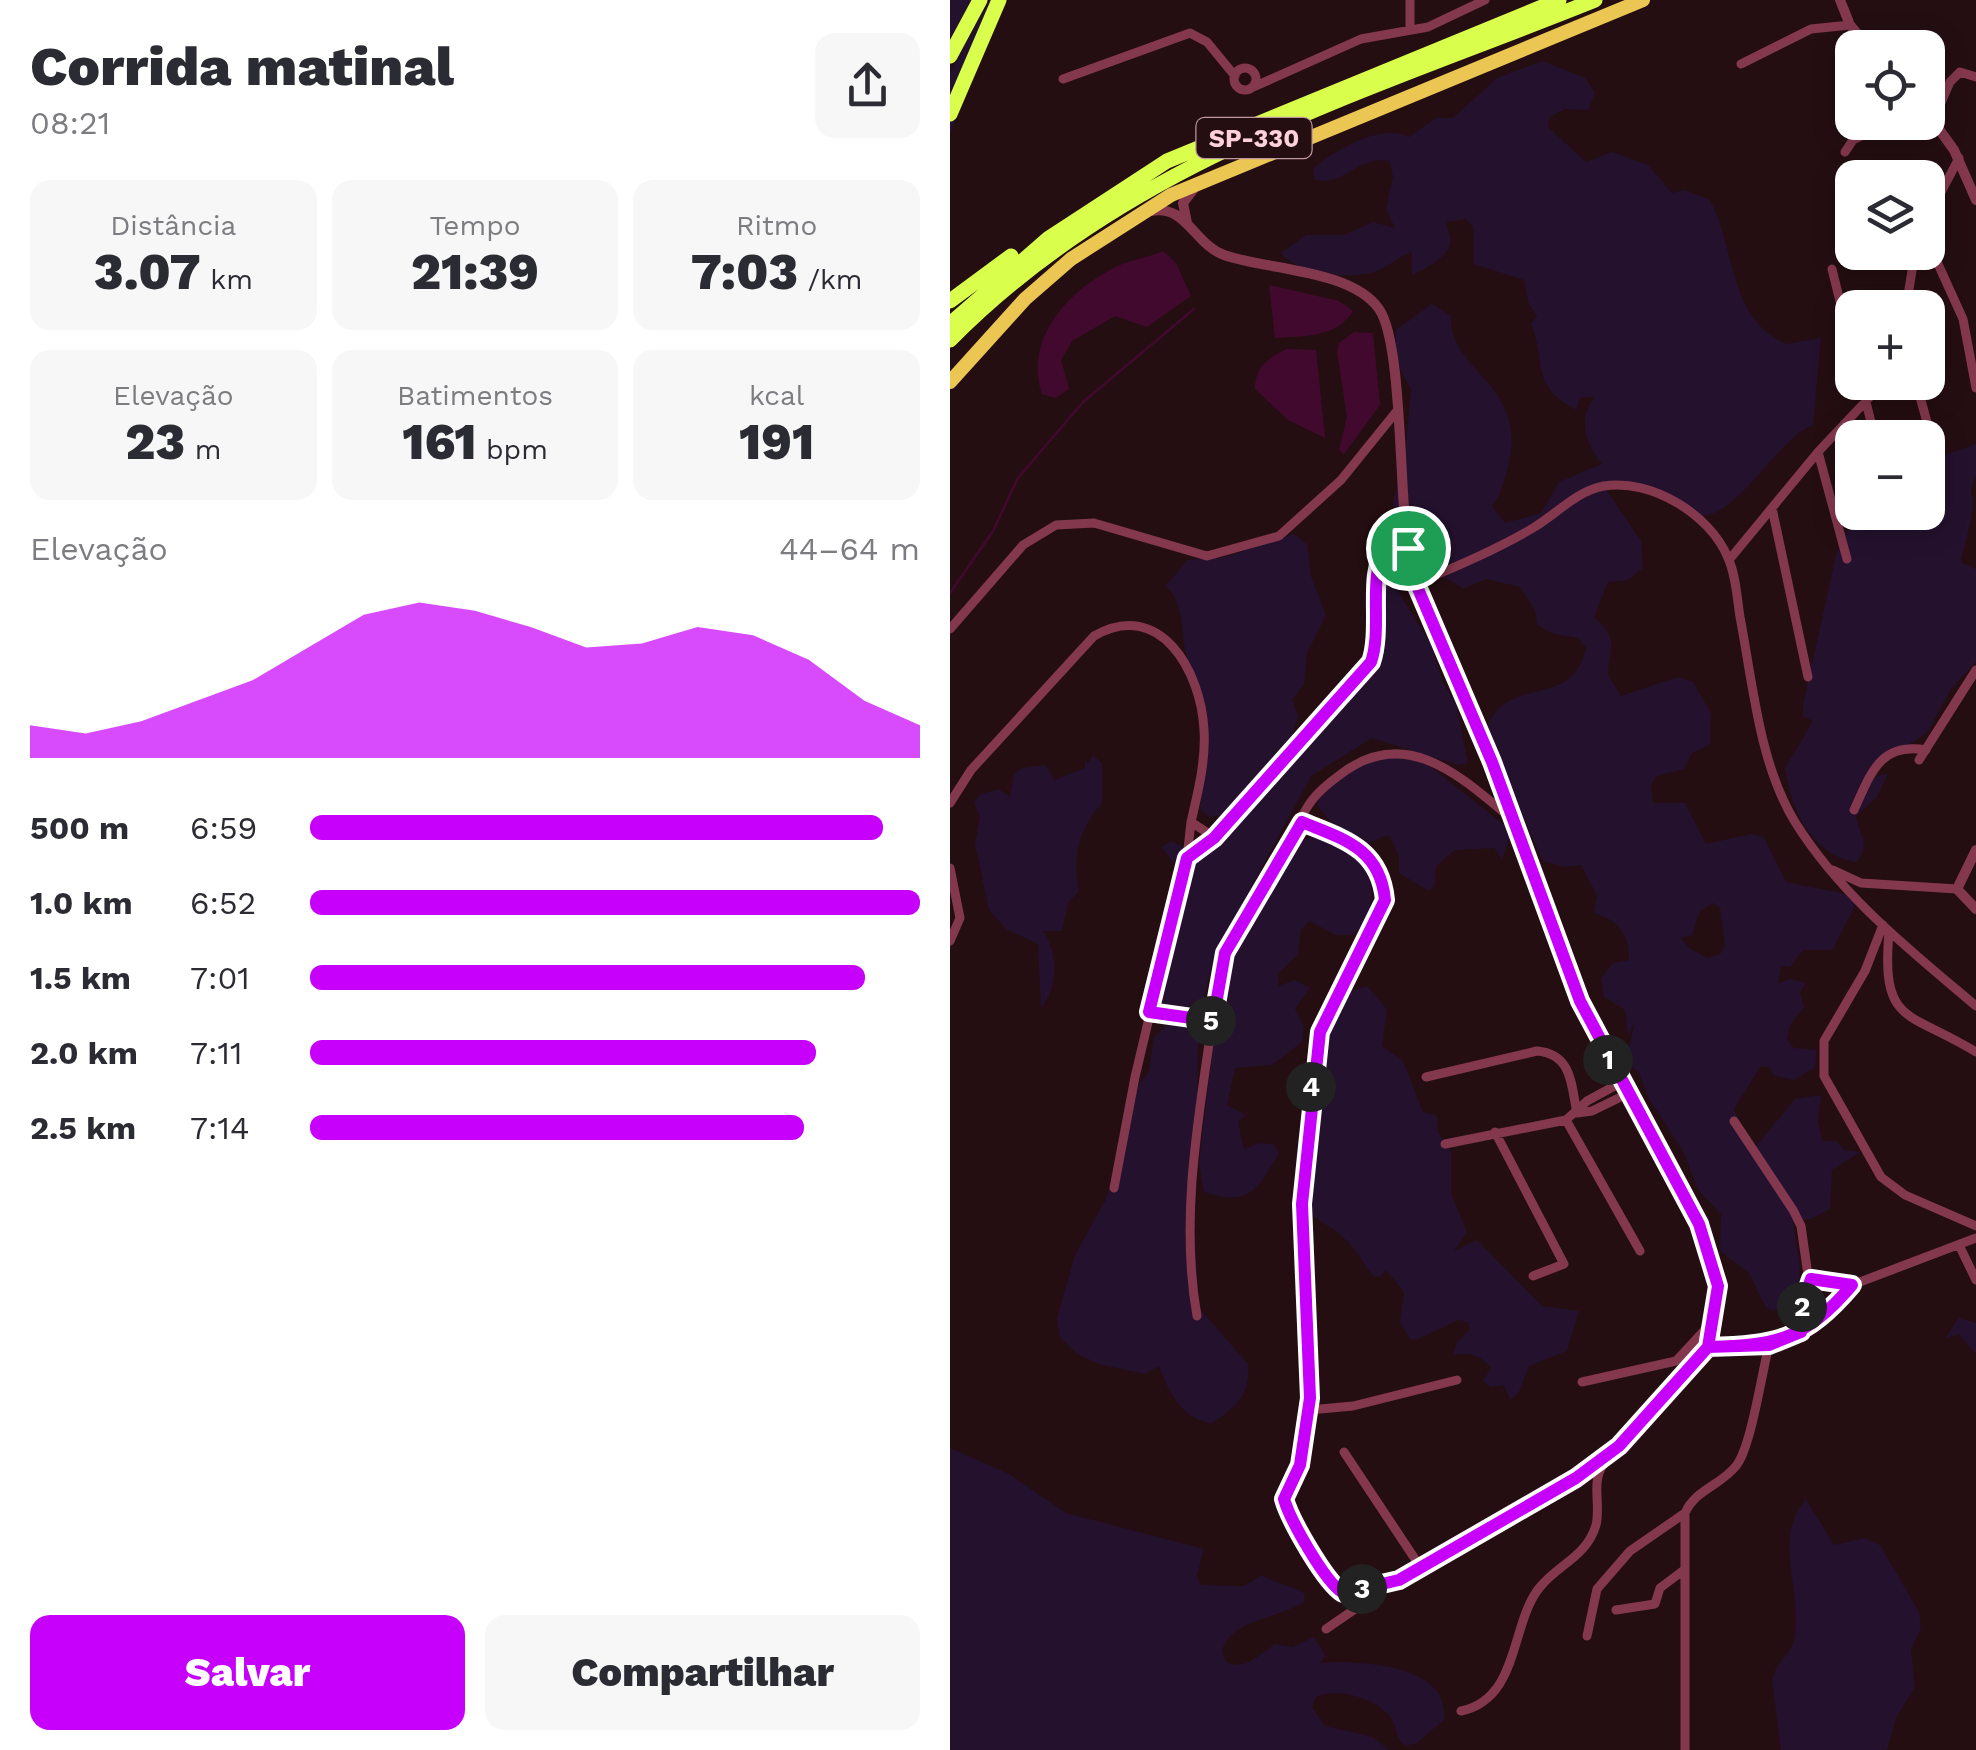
<!DOCTYPE html>
<html lang="pt">
<meta charset="utf-8">
<style>
body{margin:0;font-family:"Work Sans",sans-serif;background:#f7f7f7;color:#2b2b33;height:100vh;display:flex;flex-direction:column;font-size:38px;white-space:nowrap}
*{box-sizing:border-box;margin:0}
p{font-size:32px;color:#7c7c81}
.icon{flex:none;width:55px;height:55px;fill:none;stroke:currentColor;stroke-width:2;stroke-linecap:round;stroke-linejoin:round}
.map{position:relative;flex:1;overflow:hidden}
.sheet{display:flex;flex-direction:column;background:#fff;width:950px}
.sheet>*{flex:none}
.buttons{position:absolute;left:885px;top:30px;display:grid;gap:20px}
.buttons a{display:grid;place-items:center;width:110px;height:110px;border-radius:20px;background:#fff;box-shadow:0 5px 25px #0003;font-size:50px}
.pin{position:absolute;display:grid;place-items:center;width:85px;height:85px;color:#fff;margin:-42px;border:5px solid #fff;border-radius:50%;box-shadow:0 2px 10px #0007}
.km{position:absolute;width:50px;height:50px;margin:-25px;border-radius:50%;background:#222;color:#fff;font-size:28px;line-height:50px;text-align:center}
.round{display:grid;place-items:center;flex:none;width:105px;height:105px;border-radius:20px;background:#f7f7f7}
.summary{display:flex;align-items:center;justify-content:space-between;height:170px;padding:0 30px}
h1{font-size:55px;font-weight:800;line-height:75px}
.metrics{display:grid;grid-template-columns:repeat(3,1fr);gap:15px;height:170px;padding:10px 30px}
.metrics div{display:grid;align-content:center;border-radius:20px;background:#f7f7f7;text-align:center}
.metrics b{font-size:50px;font-weight:800}
.metrics small{font-size:28px;font-weight:400}
.metrics p{font-size:28px}
.chart{height:280px;padding:20px 30px}
.chart p{display:flex;justify-content:space-between}
.chart svg{width:100%;height:180px;margin-top:10px;fill:#c700fc;opacity:.7}
.primary-button{display:flex;gap:20px;margin-top:auto;padding:20px 30px}
.primary-button a{flex:1;height:115px;border-radius:20px;background:#c700fc;color:#fff;font-size:40px;font-weight:800;line-height:115px;text-align:center}
.primary-button a+a{background:#f7f7f7;color:#2b2b33}
ul{padding:0 30px;list-style:none;font-size:32px}
li{display:grid;grid-template-columns:160px 120px 1fr;align-items:center;height:75px}
li i{height:25px;border-radius:12px;background:#c700fc}
main{display:flex;flex:1;min-height:0}
.map>svg:first-child{display:block}
.green{fill:#24112e;fill-rule:evenodd}
.water{fill:#42092f}
.lines{fill:none;stroke-linecap:round;stroke-linejoin:round}
.stream{stroke:#42092f;stroke-width:2.5}
.minor{stroke:#84384d;stroke-width:9}
.tertiary{stroke:#84384d;stroke-width:10}
.trunk{stroke:#ecc652;stroke-width:14}
.motorway{stroke:#d9ff4c;stroke-width:15}
.route-casing{stroke:#fff;stroke-width:20}
.route{stroke:#c700fc;stroke-width:12}
.labels{text-anchor:middle;dominant-baseline:central;stroke-width:8;stroke-linejoin:round;paint-order:stroke}
.shield{fill:#240e11;stroke:#bd969e;stroke-width:2.5}
.shield-label{font-size:25px;font-weight:bold;fill:#ffd1da}
</style>
<main>
<section class="sheet">
<div class="summary"><div><h1>Corrida matinal</h1><p>08:21</p></div><a class="round"><svg class="icon" aria-label="share" viewBox="0 0 24 24"><path d="M12 15V3M7 8l5-5 5 5M5 13v7h14v-7"/></svg></a></div>
<div class="metrics">
<div><p>Distância</p><b>3.07<small> km</small></b></div>
<div><p>Tempo</p><b>21:39</b></div>
<div><p>Ritmo</p><b>7:03<small> /km</small></b></div>
</div>
<div class="metrics">
<div><p>Elevação</p><b>23<small> m</small></b></div>
<div><p>Batimentos</p><b>161<small> bpm</small></b></div>
<div><p>kcal</p><b>191</b></div>
</div>
<div class="chart"><p><span>Elevação</span>44–64 m</p>
<svg viewBox="0 0 160 44" preserveAspectRatio="none"><path d="M0 44V36L10 38L20 35L30 30L40 25L50 17L60 9L70 6L80 8L90 12L100 17L110 16L120 12L130 14L140 20L150 30L160 36V44z"/></svg>
</div>
<ul>
<li><b>500 m</b>6:59<i style="width:94%"></i></li>
<li><b>1.0 km</b>6:52<i style="width:100%"></i></li>
<li><b>1.5 km</b>7:01<i style="width:91%"></i></li>
<li><b>2.0 km</b>7:11<i style="width:83%"></i></li>
<li><b>2.5 km</b>7:14<i style="width:81%"></i></li>
</ul>
<div class="primary-button"><a>Salvar</a><a>Compartilhar</a></div>
</section>
<div class="map">
<svg width="1026" height="1750" viewBox="0 0 1026 1750">
<rect width="100%" height="100%" fill="#240e11"/>
<path class="green" d="M0 0H21L0 40Z
M39 0H44L0 135V74Z
M593 61 635 78 645 93 638 110 615 109 600 117 597 126 636 162 662 152 698 165 722 193 734 190 760 200C786 248 778 320 837 344L871 338 863 425C829 437 786 519 751 515 720 494 689 490 653 485L691 541 693 568 678 580 658 582 644 617C671 643 659 645 658 675L671 696 728 677 743 682 761 713 760 745 742 753 734 769 706 776 701 787 703 803H735L756 844 801 834 814 837 836 882 896 894 905 906 882 950H853L840 967 831 966 828 984 840 979 856 983 850 993 854 1007 840 1025 837 1039 844 1048 867 1050 865 1067 844 1080 823 1075 820 1068 811 1066 784 1109 797 1143 806 1146 845 1099 871 1095 868 1121 872 1141H887L894 1150 910 1152 882 1170 880 1209 861 1219 843 1220C845 1251 866 1297 822 1311L815 1306 799 1273 770 1251 771 1214 748 1190 734 1153 698 1097 689 1072 676 1063 685 1021 678 1036 675 1010 654 997 651 979 663 963 679 960C679 933 669 921 644 913L647 895 631 865 615 867 593 861 549 764 532 741C551 665 620 717 636 648L628 638 604 634 587 625 585 610 570 587 536 579 513 589C497 576 477 573 461 561L443 503 456 445 461 389C446 361 445 367 446 330L482 304 501 316C499 374 582 384 557 470 553 484 551 495 542 506L555 523 591 513 609 482 652 464C635 445 627 417 645 397H630L627 410C579 386 597 363 581 324L587 316 578 302 574 280 524 264 523 227 516 219 497 222C496 228 500 233 501 239 501 257 474 269 462 275V252C448 256 440 266 427 271 401 280 350 276 331 253L356 235H394L423 222 445 228 436 209 443 176 439 161C408 155 396 186 365 180L363 169C386 150 429 123 459 137L486 118H503L547 78ZM763 903 770 908 775 946 770 954 758 958 739 948 731 938 742 935 750 911Z
M1026 444V476L1021 488C1026 517 1016 534 1011 562L1026 569V662L1001 689 977 733 939 757 923 778 938 773 927 797 906 816C909 835 922 844 906 862 861 855 841 809 835 768L863 721 853 716V705L886 555 906 513 978 512V461Z
M343 534 357 544 361 576 376 615 357 653 354 684 342 700 348 716 339 748 427 671 430 572 436 563 442 564 450 595 481 645 493 683 506 704 518 763 508 765 422 738 361 776 264 956 254 997 230 1012 212 1006 209 991 228 868 211 847 221 841 240 850 257 839 279 814 259 817 250 809C255 770 258 733 250 693 247 678 237 664 235 649 231 626 233 602 216 586L237 560 276 557Z
M453 754 476 763 562 831 552 859 544 848 505 850 486 866 485 886 479 891 449 873V857L440 836C429 835 425 843 416 843 396 843 379 820 368 806 371 769 424 760 453 754Z
M143 755 152 763V803C128 830 122 856 129 891L118 903 112 931H93C108 952 109 987 91 1008L88 944 56 929 39 910 25 844 30 817 24 802 31 794 49 789 60 797 64 774 72 768 96 765 104 780 135 768 134 759 138 763Z
M365 837C414 843 443 898 403 935H386L359 921 351 930 348 954 328 974V986L346 980 360 988 345 1009 354 1027 352 1042 322 1065 285 1068 277 1105 296 1115 288 1122 294 1149 309 1143 323 1144 329 1153C309 1187 301 1208 254 1192L249 1164 270 985 295 924 349 848 348 841Z
M417 986 437 1009 432 1046 453 1061 473 1112 487 1116 488 1132 501 1152V1193L517 1232 504 1251 527 1240 592 1306 629 1311 617 1351 579 1366 569 1392 560 1400 554 1385 540 1387 533 1381 541 1368C530 1355 520 1352 503 1355L507 1342 520 1330 518 1322 508 1320 466 1340 460 1339 450 1322 454 1292 436 1270 430 1277 423 1276C414 1264 406 1249 395 1239 378 1221 355 1220 347 1192 338 1164 365 1038 379 1010 386 996 403 990 417 986Z
M223 1019 243 1030 248 1040 247 1129 240 1158 249 1308 298 1364C301 1394 286 1408 262 1423 233 1421 218 1391 209 1366L195 1374 149 1364 127 1354 110 1337 107 1318 125 1255 156 1199 185 1090 199 1071 204 1037Z
M1009 1318 1026 1323V1354L1009 1334 995 1338Z
M0 1448 59 1474 116 1513 254 1549 247 1575 250 1585 294 1586 312 1575C329 1586 341 1584 355 1594L354 1602C325 1620 281 1619 272 1651L276 1662C296 1671 308 1655 325 1644L342 1647 364 1637 376 1656 370 1663C407 1660 502 1664 494 1720L467 1743 456 1746C444 1737 448 1729 441 1718 427 1698 387 1687 366 1697L362 1707 375 1726 423 1737 439 1750H0Z
M856 1499 884 1545 915 1538 930 1545 969 1612 971 1628 961 1650 965 1687 946 1718 937 1750H831L822 1680C825 1663 841 1655 844 1639 854 1592 821 1540 856 1499Z"/>
<path class="water" d="M213 251 226 263 241 296 197 327 165 316 122 341 111 360 119 389 106 398 92 394C73 339 119 289 168 266 182 259 198 258 213 251Z
M319 285 389 301 403 311C387 338 352 336 325 338Z
M404 332 423 333 430 405 394 454 389 450 397 417 387 352 389 343Z
M336 349 366 350 375 438 338 420 305 389C305 367 317 359 336 349Z"/>
<g class="lines">
<path class="stream" d="M0 593 43 531 68 478 133 402 244 309"/>
<path class="minor" d="M460 30V0
M791 64 861 29 900 25
M284 79a11 11 0 1 1 22 0a11 11 0 1 1-22 0Z
M113 79 240 33 257 42 285 76
M299 89 411 39 478 27 535 0
M983 121 1000 82 1010 72 1026 77
M895 152 903 140 941 122
M978 217 1009 158
M978 242 1013 319 1026 388
M882 269 902 350
M956 308 965 252
M911 382 925 438
M966 382 984 448
M868 452 897 559
M822 508 858 677
M779 560 868 452 934 382
M466 583C506 567 546 550 583 528 607 514 626 491 654 486 701 478 761 515 778 558 786 575 787 598 790 617 803 684 809 763 845 822 891 896 961 951 1026 1006
M0 629 73 545 106 525 144 523 257 556 329 536 391 480 446 412
M969 760 1026 670
M0 803 21 770 144 636C210 598 251 671 254 730 256 760 248 792 241 822L264 837
M904 810C921 773 930 742 976 750
M352 822C393 839 430 848 435 899L370 1032 363 1071 352 1204 360 1399 350 1465 334 1499 350 1537 388 1591 449 1579
M237 858 241 822
M0 868 10 918 0 941
M883 870 911 883 1007 889
M933 925 915 971 874 1041V1076L931 1177 955 1195 1026 1226
M939 932C931 1026 958 1010 1026 1052
M199 1012 263 1021
M476 1077 587 1051C622 1054 621 1084 627 1113
M627 1113 642 1111 679 1093
M616 1120 690 1251
M784 1121 843 1210 851 1226 858 1275 902 1285
M545 1132 614 1264 583 1276
M495 1144 616 1120 637 1101 672 1082
M164 1188 185 1077 237 858 264 837 421 661C433 630 416 572 436 552L458 548
M1009 1245 1026 1280
M247 1316C227 1204 255 1086 269 973 280 937 306 908 324 874 336 852 345 827 358 806 366 793 379 783 391 774 454 726 507 773 557 815
M851 1332 852 1305 861 1279
M632 1382 726 1361 763 1321
M359 1410 403 1406 507 1380
M394 1452 469 1565
M666 1610 705 1604 710 1588 734 1570
M376 1629 469 1565 627 1478 654 1456
M637 1636 647 1589 680 1551 735 1513
M511 1711C570 1699 560 1623 590 1587 609 1564 637 1556 646 1525 651 1504 641 1483 653 1465L758 1347 819 1345 851 1332 880 1310 902 1285 1026 1238
M735 1750V1513C746 1489 770 1486 786 1466 801 1448 812 1372 819 1345"/>
<path class="tertiary" d="M890 0 900 25 919 48
M978 114 1004 150 1026 200
M201 211C236 204 244 244 274 255 316 270 401 269 429 309 453 343 449 497 458 549 465 584 480 615 493 648 542 765 580 886 630 1002 669 1093 748 1181 767 1279 771 1300 762 1327 758 1347
M237 223 233 203 243 190
M1026 850 1007 889 1026 909"/>
<path class="trunk" d="M0 382 75 299 121 259 221 195 693 0"/>
<path class="motorway" d="M0 56 30 0
M0 114 49 0
M0 301 61 256
M0 324 99 238 217 161 609 0
M0 340C177 160 417 92 645 0"/>
</g>
<g class="lines">
<g class="route-casing">
<path id="route" d="M458 548 466 584 542 762 630 1001 749 1224 768 1286 758 1347C827 1345 855 1340 902 1285L861 1279 852 1305 851 1332 819 1345 758 1347 669 1446 626 1478 449 1580 393 1593C375 1582 340 1520 334 1499L350 1465 360 1398 352 1204 370 1032 435 900C430 848 393 839 352 822L275 953 263 1021 199 1012 237 858 264 838 421 662C433 629 417 571 436 552L458 548"/>
</g>
<use href="#route" class="route"/>
</g>
<g class="labels">
<rect class="shield" x="246.5" y="118" width="115" height="40" rx="8"/>
<g class="shield-label">
<text x="304" y="138">SP-330</text>
</g>
</g>
</svg>
<div class="buttons">
<a><svg class="icon" aria-label="locate" viewBox="0 0 24 24"><circle cx="12" cy="12" r="6"/><path d="M12 2v4M12 18v4M2 12h4M18 12h4"/></svg></a>
<a><svg class="icon" aria-label="layers" viewBox="0 0 24 24"><path d="M12 4l9 5-9 5-9-5zM3 14l9 5 9-5"/></svg></a>
<a>+</a>
<a>−</a>
</div>
<div class="pin" style="left:458px;top:548px;background:#1e9e55"><svg class="icon" aria-label="arrive" viewBox="0 0 24 24"><path d="M6 21V4h12l-3 4 3 4H6"/></svg></div>
<b class="km" style="left:658px;top:1060px">1</b>
<b class="km" style="left:852px;top:1307px">2</b>
<b class="km" style="left:412px;top:1589px">3</b>
<b class="km" style="left:361px;top:1087px">4</b>
<b class="km" style="left:261px;top:1021px">5</b>
</div>
</main>
